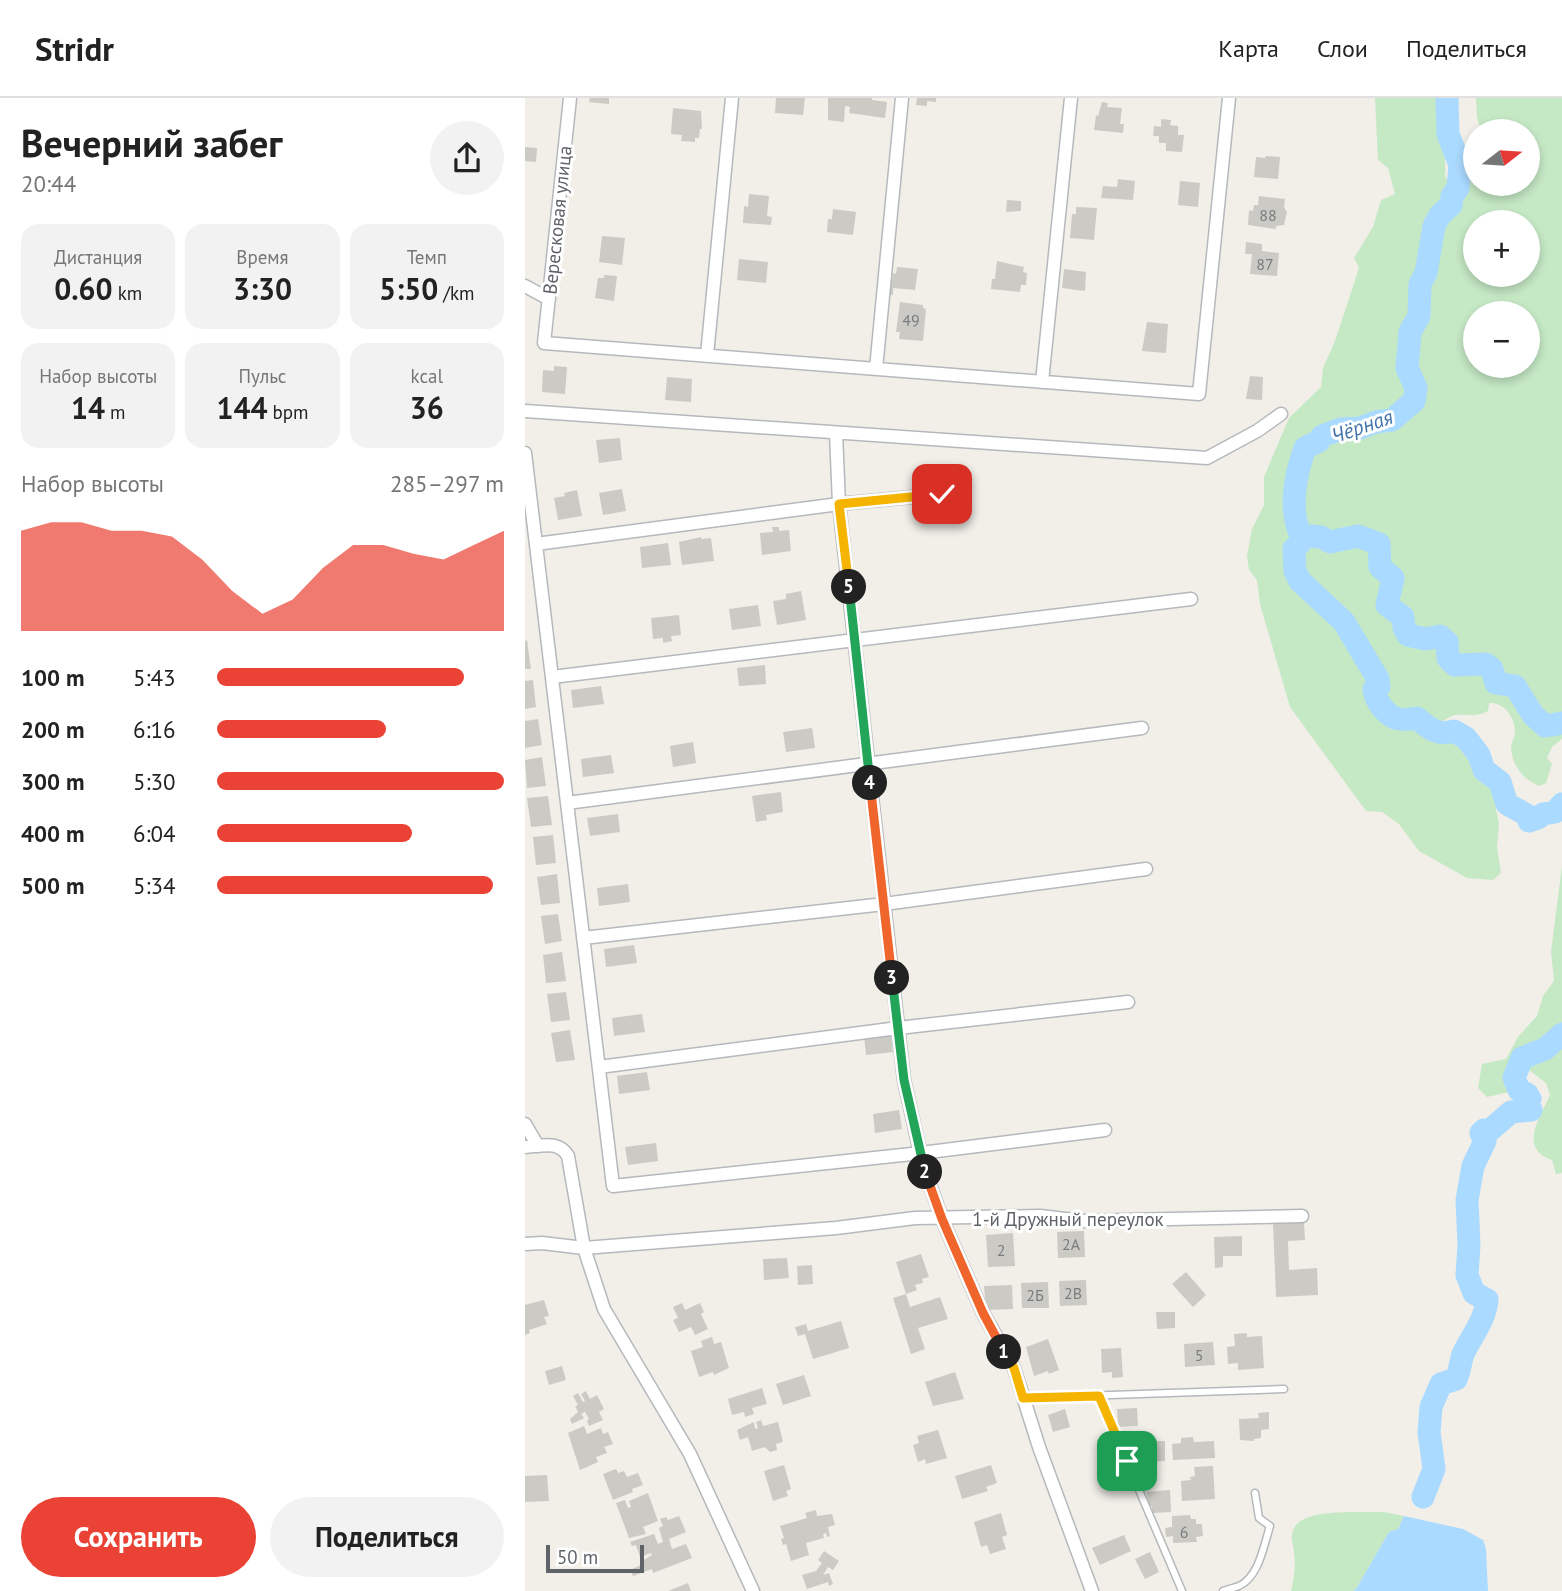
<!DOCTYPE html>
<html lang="ru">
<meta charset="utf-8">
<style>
body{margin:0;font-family:"PT Sans",sans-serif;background:#f2f2f2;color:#222;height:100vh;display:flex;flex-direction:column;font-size:26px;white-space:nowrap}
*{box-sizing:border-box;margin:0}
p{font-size:23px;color:#767676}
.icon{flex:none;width:38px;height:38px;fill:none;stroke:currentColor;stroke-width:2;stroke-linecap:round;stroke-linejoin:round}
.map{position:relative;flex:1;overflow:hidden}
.sheet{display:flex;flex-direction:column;background:#fff;width:525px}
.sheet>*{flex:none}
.needle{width:46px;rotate:73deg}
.tools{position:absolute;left:938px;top:21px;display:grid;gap:14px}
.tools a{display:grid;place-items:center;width:77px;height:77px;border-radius:50%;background:#fff;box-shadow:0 4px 10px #0003;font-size:35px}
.scale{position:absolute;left:21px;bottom:18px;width:98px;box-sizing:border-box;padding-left:7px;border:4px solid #5f6368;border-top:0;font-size:19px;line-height:24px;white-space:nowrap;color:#5f6368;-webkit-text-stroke:5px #fff;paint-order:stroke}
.pin{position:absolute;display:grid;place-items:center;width:60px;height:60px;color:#fff;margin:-30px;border-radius:14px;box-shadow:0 4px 10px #0006}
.km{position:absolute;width:35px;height:35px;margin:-18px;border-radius:50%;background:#222;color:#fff;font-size:19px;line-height:35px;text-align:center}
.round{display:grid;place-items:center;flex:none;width:74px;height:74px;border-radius:37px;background:#f2f2f2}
.headline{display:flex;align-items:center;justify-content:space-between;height:119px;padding:0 21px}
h1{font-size:38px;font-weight:600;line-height:52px}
.metrics{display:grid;grid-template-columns:repeat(3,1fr);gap:10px;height:119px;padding:7px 21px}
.metrics div{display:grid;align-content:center;border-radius:18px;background:#f2f2f2;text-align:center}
.metrics b{font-size:30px;font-weight:600}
.metrics small{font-size:19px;font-weight:400}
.metrics p{font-size:19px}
.chart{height:196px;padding:14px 21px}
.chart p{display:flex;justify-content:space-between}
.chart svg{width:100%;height:126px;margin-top:7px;fill:#ea4335;opacity:.7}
.button{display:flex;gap:14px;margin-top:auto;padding:14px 21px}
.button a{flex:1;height:80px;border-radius:42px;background:#ea4335;color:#fff;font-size:28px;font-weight:600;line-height:80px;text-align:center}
.button a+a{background:#f2f2f2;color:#222}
ul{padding:0 21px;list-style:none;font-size:23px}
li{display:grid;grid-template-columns:112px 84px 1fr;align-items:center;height:52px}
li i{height:18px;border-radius:9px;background:#ea4335}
header{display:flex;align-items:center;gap:42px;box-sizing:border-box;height:98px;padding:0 35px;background:#fff;border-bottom:2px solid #e0e0e0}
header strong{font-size:33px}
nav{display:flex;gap:38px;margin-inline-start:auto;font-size:24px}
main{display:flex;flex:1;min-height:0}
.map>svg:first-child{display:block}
.green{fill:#c5e8c5;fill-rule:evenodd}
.water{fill:#aadaff}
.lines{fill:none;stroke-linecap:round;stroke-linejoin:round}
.river{stroke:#aadaff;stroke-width:23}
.building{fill:#cccac5}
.lane-casing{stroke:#b5b8bc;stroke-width:9}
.street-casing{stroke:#b5b8bc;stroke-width:15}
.lane{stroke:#fff;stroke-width:6}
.street{stroke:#fff;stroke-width:12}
.split-1-casing{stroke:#fff;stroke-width:14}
.split-2-casing{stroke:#fff;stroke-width:14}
.split-3-casing{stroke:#fff;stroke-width:14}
.split-4-casing{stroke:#fff;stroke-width:14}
.split-5-casing{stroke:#fff;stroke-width:14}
.split-6-casing{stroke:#fff;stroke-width:14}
.split-1{stroke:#f5b400;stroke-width:9}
.split-2{stroke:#f0652b;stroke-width:9}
.split-3{stroke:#22a559;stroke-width:9}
.split-4{stroke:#f0652b;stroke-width:9}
.split-5{stroke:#22a559;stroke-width:9}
.split-6{stroke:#f5b400;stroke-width:9}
.labels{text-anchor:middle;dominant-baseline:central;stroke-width:6;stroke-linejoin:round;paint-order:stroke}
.number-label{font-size:16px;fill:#7a7d7f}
.street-label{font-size:19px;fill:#5f6368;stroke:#fff}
.water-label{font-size:21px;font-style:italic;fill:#4174aa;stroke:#fff}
</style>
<header>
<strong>Stridr</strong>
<nav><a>Карта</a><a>Слои</a><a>Поделиться</a></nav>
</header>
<main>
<section class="sheet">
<div class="headline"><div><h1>Вечерний забег</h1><p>20:44</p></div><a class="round"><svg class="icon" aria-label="share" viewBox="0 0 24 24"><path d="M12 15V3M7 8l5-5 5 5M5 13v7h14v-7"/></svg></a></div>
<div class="metrics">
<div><p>Дистанция</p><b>0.60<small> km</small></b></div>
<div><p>Время</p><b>3:30</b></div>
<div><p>Темп</p><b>5:50<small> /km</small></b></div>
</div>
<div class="metrics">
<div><p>Набор высоты</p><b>14<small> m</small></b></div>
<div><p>Пульс</p><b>144<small> bpm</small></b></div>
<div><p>kcal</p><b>36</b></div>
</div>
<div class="chart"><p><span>Набор высоты</span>285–297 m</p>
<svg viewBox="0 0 160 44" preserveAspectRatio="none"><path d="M0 44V9L10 6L20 6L30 9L40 9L50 11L60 19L70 30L80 38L90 33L100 22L110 14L120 14L130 17L140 19L150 14L160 9V44z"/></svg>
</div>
<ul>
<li><b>100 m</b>5:43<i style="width:86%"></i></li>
<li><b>200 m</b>6:16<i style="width:59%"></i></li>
<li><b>300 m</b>5:30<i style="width:100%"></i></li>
<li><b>400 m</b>6:04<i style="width:68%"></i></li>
<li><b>500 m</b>5:34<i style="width:96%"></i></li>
</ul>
<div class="button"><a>Сохранить</a><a>Поделиться</a></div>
</section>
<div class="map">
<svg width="1037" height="1493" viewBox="0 0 1037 1493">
<rect width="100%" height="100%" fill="#f1efe8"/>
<path class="green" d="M850 0H912C918 16 915 24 917 39 919 54 921 63 920 79L933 90 942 89 943 71 939 54 942 49H950V86H1003V33H956L952 19 951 0H1037V641L1027 649 1022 660 1027 666 1021 685 1014 688C999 682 987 668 986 650 986 645 990 639 990 634 990 619 979 604 964 605L963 613C948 620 945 616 930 617 924 618 920 623 914 624 906 626 901 618 892 621 905 632 912 638 929 633L941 640 954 657 959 672 975 684 978 689 971 711 974 725 972 749 976 775 968 782 942 780 894 753 874 726 857 714 841 713 765 609 735 506 732 482 724 472 722 458 727 431 739 407V379L764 320 796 289 798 270 810 243 834 170 829 160 848 129 856 102 870 96 863 70 853 62ZM950 124H1003V177H950ZM950 215H1003V268H950Z
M1037 768V1075L1031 1076 1027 1062C992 1051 1016 1018 1025 997L1021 985 1004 972 989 980 984 994 962 999 953 990 957 966 981 961 993 939 1012 918 1018 898 1029 883 1026 853Z
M825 1414H859L879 1418 873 1431 864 1434 831 1491 828 1493H766C769 1480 771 1467 769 1454 769 1449 766 1443 767 1437 769 1414 808 1415 825 1414Z"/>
<path class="water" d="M879 1418 938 1431 958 1442 961 1451 963 1493H828L831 1491 864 1434 873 1431Z"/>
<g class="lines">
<path class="river" d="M922 0 923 36 935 67 933 90 927 98 926 107 915 117 909 128 901 175 895 186 894 218 885 234 882 270 891 290 889 303 867 322 851 324 835 330 816 331 797 338 794 343 780 350C771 375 763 412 776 437L796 439 805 444 833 438 854 446 855 469 868 480 862 507 878 519 879 530 883 537 900 541 915 538 922 544 923 560 930 567 961 566 967 571 971 585 990 588 1008 617 1020 628 1037 625
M776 437 775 445 769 451 770 473 775 483 819 524 853 581 854 588 849 591C850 603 862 619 874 621 879 622 886 621 892 620 905 631 912 638 929 633L941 640 954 657 959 672 975 684 982 706 1002 717 1004 723 1013 720 1018 716 1030 714 1037 706
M898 1399 909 1371 904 1334 906 1309 916 1286 931 1281C936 1271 935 1262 939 1254 948 1236 960 1222 962 1202L949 1195 942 1177 944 1147 942 1102 948 1068 960 1043 956 1035 959 1032 964 1033 986 1014 1006 1012 1003 1004 1005 1001 1002 996 994 992 989 980 997 960 1020 951 1037 936"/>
</g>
<path class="building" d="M65 0H84V6L64 4Z
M251 0H280L278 17 250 15Z
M303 0H347V2L362 4 360 20 324 15 325 9 320 8 319 24 303 22Z
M392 0H411V4L402 3V8L391 7Z
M577 4 583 5 582 9 597 10 595 26H599L598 35 569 32 571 17 573 18Z
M148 10 176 13 177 31H175L174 40H170V44L156 43 157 37 146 36Z
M636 21 646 22 645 27 653 28V37H659L657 54 641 53V45H634V38H628L629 28 636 29Z
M0 49 12 50 11 64 0 63Z
M741 58 755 59 753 81 729 79 731 59 740 60Z
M593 81 610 83 608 102 576 100 578 88 592 89Z
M655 83 675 85 673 109 653 107Z
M224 96 244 98 242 118 247 119 246 127 218 125 219 108 223 109Z
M734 98 760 101 759 109 762 114 759 127 751 128V131L723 127 724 112 728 113 729 107H733Z
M482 102 496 103V113L481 114Z
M551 109 572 110 569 142 545 140 547 116H551Z
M308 111 331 114 328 137 302 134 303 121H307Z
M77 138 100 140 97 167 74 164Z
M721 144 737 146V153L754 155 752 178 725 176 727 156H720Z
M214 161 243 164 241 185 212 182Z
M472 163 499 169 498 174 502 175 501 187H496L495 194 466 191 467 181H470Z
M372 169 393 171 390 192 368 190V197L361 196 362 183H367L368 175 371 176Z
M539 171 561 174 560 193 537 190Z
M79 177 92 178 89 203 70 200 73 180H79Z
M375 204 398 207V210L401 211 398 243 374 241 375 234H371Z
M622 224 643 226 641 255 617 253Z
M29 268 42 269 40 296 17 294 18 272 29 273Z
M725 278 738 279 737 302 721 301Z
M142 279 167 281 166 304 140 302Z
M95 340 97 362 74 365 71 342Z
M97 391 101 413 78 417 74 395Z
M52 392 57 418 33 422 29 400 40 398 39 395Z
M247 429H254V433L264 432 266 453 237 457 235 435 248 434Z
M176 439V441L186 440 189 463 157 467 154 444Z
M143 445 146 467 117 470 115 449Z
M276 493 281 522 252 527 248 503 261 501V496Z
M233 507 236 528 207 532 204 511Z
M154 517 156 537 146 538 147 543 138 545V540L128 541 126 520Z
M2 542 6 571H0V543Z
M240 567 241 586 214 588 212 570Z
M8 582 11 609 0 611V583Z
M76 588 79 606 48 610 46 592Z
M13 621 17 647 0 650V623Z
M287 630 290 650 261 654 258 634Z
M168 644 171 665 148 669 145 648Z
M86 657 89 675 58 679 56 661Z
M17 659 21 688 2 690 0 662Z
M256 694 258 714 241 717 242 722 231 724 227 698Z
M23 698 27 727 6 729 2 700Z
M93 716 95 734 65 738 62 720Z
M28 737 31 765 11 767 8 739Z
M32 776 35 805 16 807 12 779Z
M103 786 105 804 74 808 72 790Z
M33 816 37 843 20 846 16 818Z
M109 847 112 865 81 869 79 851Z
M37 854 41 883 21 885 18 857Z
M41 894 45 922 26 924 22 896Z
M117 916 120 934 89 938 87 920Z
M45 932 50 962 31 964 26 935Z
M366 935 368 954 341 957 339 938Z
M122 974 125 992 94 996 92 978Z
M374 1012 377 1031 350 1035 348 1016Z
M131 1045 133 1063 103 1067 100 1049Z
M779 1124 780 1142 763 1143 764 1172 792 1170 793 1197 751 1199 748 1125Z
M559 1133 560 1159 533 1160 532 1134Z
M488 1135 490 1168 463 1169 461 1137Z
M717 1138V1158H698V1169L690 1170 689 1139Z
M396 1156 404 1179 397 1181 398 1185 390 1187 392 1192 381 1196 385 1209 415 1199 423 1221 393 1230 400 1251 386 1256 368 1200 381 1196 371 1164Z
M262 1160 264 1180 239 1182 238 1161Z
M287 1167 288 1186 273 1187 272 1168Z
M661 1174 681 1197 668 1209 647 1186Z
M561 1182 562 1207 535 1208 534 1183Z
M523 1184 524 1210H497L496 1185Z
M487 1187 488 1211 461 1212 459 1188Z
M19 1202 24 1218 19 1219 22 1226 4 1232 5 1235 0 1237V1207Z
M157 1205 160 1212 175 1205 179 1214 176 1216 183 1231 170 1237 166 1229 154 1234 148 1222 153 1220 148 1209Z
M631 1214H650V1230L632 1231Z
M316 1223 324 1250 288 1261 280 1236 273 1238 270 1229 281 1226 283 1233Z
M722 1235V1239L737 1238 739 1270 713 1272V1265L703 1266 702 1249 710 1248 709 1236Z
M187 1239 189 1246 196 1244 204 1270 189 1277 188 1274 174 1279 166 1253 178 1249 176 1243Z
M523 1241 534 1272 524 1276 523 1273 509 1278 501 1249Z
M688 1244 690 1267 660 1269 659 1246Z
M596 1250 598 1279 587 1280V1274L577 1275 576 1251Z
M37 1268 41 1282 24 1287 20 1273Z
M430 1274 439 1301 408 1308 400 1284Z
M279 1277 286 1298 258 1307 251 1286Z
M237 1290 242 1306 227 1310 229 1316 220 1319 219 1314 207 1317 203 1301Z
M61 1293 65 1301 72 1297 79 1311 74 1314 78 1322 64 1328 62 1323 64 1321 60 1314 56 1316 59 1320 47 1326 45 1321 53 1314 50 1308 53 1307 48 1298 53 1295 58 1304 60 1303 56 1296Z
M612 1310 613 1328 593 1329 592 1311Z
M540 1311 545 1329 528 1334 523 1317Z
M744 1314V1331L736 1332V1340L729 1341V1343L715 1342 714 1321 734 1320 733 1315Z
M236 1322 238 1328 253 1324 258 1344 251 1346 252 1352 245 1354 240 1349 227 1353 223 1339 215 1342 212 1332 229 1324 230 1331 233 1330 231 1324Z
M59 1328 62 1336 76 1330 78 1336 83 1334 88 1346 79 1349 82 1355 71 1359 73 1364 55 1372 43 1335Z
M413 1332 422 1360 401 1366 400 1361 393 1364 388 1347 394 1345 392 1338Z
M668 1339 669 1344 689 1343 690 1360 648 1362 647 1346 656 1345V1340Z
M626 1343H640V1363L619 1364 618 1349H626Z
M259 1367 266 1391 261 1393 263 1398 248 1403 239 1373Z
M466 1367 472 1385 461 1389 463 1393 437 1401 430 1378Z
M688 1368 690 1401 657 1403 656 1383 666 1382 665 1379 670 1378 669 1369Z
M91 1371 93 1375 99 1373 102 1379 113 1375 118 1387 107 1391 108 1394 88 1402 78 1376Z
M22 1377 24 1403 0 1404V1378Z
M645 1392 646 1414 627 1415V1408H623L622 1394Z
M123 1395 133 1423 118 1429 121 1436 104 1440 91 1405 100 1402 103 1410 106 1409 104 1403Z
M291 1412 292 1418 307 1416 310 1427 303 1429 305 1438 302 1439 301 1435 298 1436 299 1440 281 1445 284 1457 266 1463 261 1446 258 1447 256 1441 259 1440 255 1428 282 1420 280 1415Z
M476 1415 482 1437 477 1439 481 1451 465 1456 462 1447 456 1449 449 1424Z
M665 1417 666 1421H671V1426H677L678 1438 671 1439 672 1444 648 1445V1438L641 1439 640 1430 647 1429V1418Z
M154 1418 161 1434 144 1441 147 1451 161 1446 167 1460 128 1475 127 1471 108 1478 105 1472 118 1466 117 1463 127 1457 126 1455 115 1459 111 1447 107 1448 105 1444 129 1436 133 1446 138 1444 134 1430 138 1428 135 1421 141 1419 143 1422Z
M599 1437 606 1453 575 1467 567 1450Z
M299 1453 314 1463 308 1472 303 1469 298 1477 304 1475 308 1486 304 1488 303 1484 282 1491 277 1477 291 1473 297 1465 293 1462Z
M625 1454 634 1474 620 1481 610 1461Z
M163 1485 166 1493H143Z"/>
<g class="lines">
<g class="lane-casing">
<path id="lane" d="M574 1298 657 1493
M498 1300 759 1291
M698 1493C703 1491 709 1490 714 1488 734 1479 739 1447 745 1428L734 1420 730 1395"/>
</g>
<g class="street-casing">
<path id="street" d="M45 0 19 245 674 296 704 0
M0 188 24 201
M182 257 207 0
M351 271 377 0
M517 284 546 0
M0 313 682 360 732 333 756 316
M311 335 314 406 379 982 398 1067 417 1121 458 1215 489 1270 514 1349 567 1493
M0 355 88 1088 396 1055 580 1032
M11 446 314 406 417 396
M27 579 666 501
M42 705 617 630
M58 840 359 806 621 771
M74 969 373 930 603 904
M0 1026 13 1048
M0 1049C16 1048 34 1042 43 1058L59 1150 79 1211 165 1356 228 1493
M0 1146 17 1145 59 1150 311 1130 390 1120 515 1118 557 1123 777 1118"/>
</g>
<use href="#lane" class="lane"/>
<use href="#street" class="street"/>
</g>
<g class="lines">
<g class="split-1-casing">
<path id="split-1" d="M479 1254 489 1270 498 1300 574 1298 602 1363"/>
</g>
<g class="split-2-casing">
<path id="split-2" d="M400 1074 417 1121 458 1215 479 1254"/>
</g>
<g class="split-3-casing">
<path id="split-3" d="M367 880 379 982 400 1074"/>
</g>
<g class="split-4-casing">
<path id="split-4" d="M345 685 367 880"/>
</g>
<g class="split-5-casing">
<path id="split-5" d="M324 489 345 685"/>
</g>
<g class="split-6-casing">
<path id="split-6" d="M324 489 314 406 417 396"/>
</g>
<use href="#split-1" class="split-1"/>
<use href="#split-2" class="split-2"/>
<use href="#split-3" class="split-3"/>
<use href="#split-4" class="split-4"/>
<use href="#split-5" class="split-5"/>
<use href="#split-6" class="split-6"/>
</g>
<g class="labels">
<g class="number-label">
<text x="743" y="117">88</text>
<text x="740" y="166">87</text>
<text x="386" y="222">49</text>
<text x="546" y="1146">2А</text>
<text x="476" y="1152">2</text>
<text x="548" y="1195">2В</text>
<text x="510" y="1197">2Б</text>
<text x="674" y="1257">5</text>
<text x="659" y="1434">6</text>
</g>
<g class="street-label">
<text transform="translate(32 122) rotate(-84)">Вересковая улица</text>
<text x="543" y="1121">1-й Дружный переулок</text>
</g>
<g class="water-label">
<text transform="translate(837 328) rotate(-19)">Чёрная</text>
</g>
</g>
</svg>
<div class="tools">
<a><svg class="needle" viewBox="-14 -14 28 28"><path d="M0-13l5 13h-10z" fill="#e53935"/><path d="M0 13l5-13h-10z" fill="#767676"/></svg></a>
<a>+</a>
<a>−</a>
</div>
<div class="scale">50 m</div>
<div class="pin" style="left:602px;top:1363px;background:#1e9e55"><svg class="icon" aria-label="arrive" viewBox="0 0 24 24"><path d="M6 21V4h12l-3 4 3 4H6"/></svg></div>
<div class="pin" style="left:417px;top:396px;background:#d93025"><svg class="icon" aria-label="check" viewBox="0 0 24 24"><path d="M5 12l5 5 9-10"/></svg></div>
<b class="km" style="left:479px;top:1254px">1</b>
<b class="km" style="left:400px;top:1074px">2</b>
<b class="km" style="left:367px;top:880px">3</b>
<b class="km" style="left:345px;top:685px">4</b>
<b class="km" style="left:324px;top:489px">5</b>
</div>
</main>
